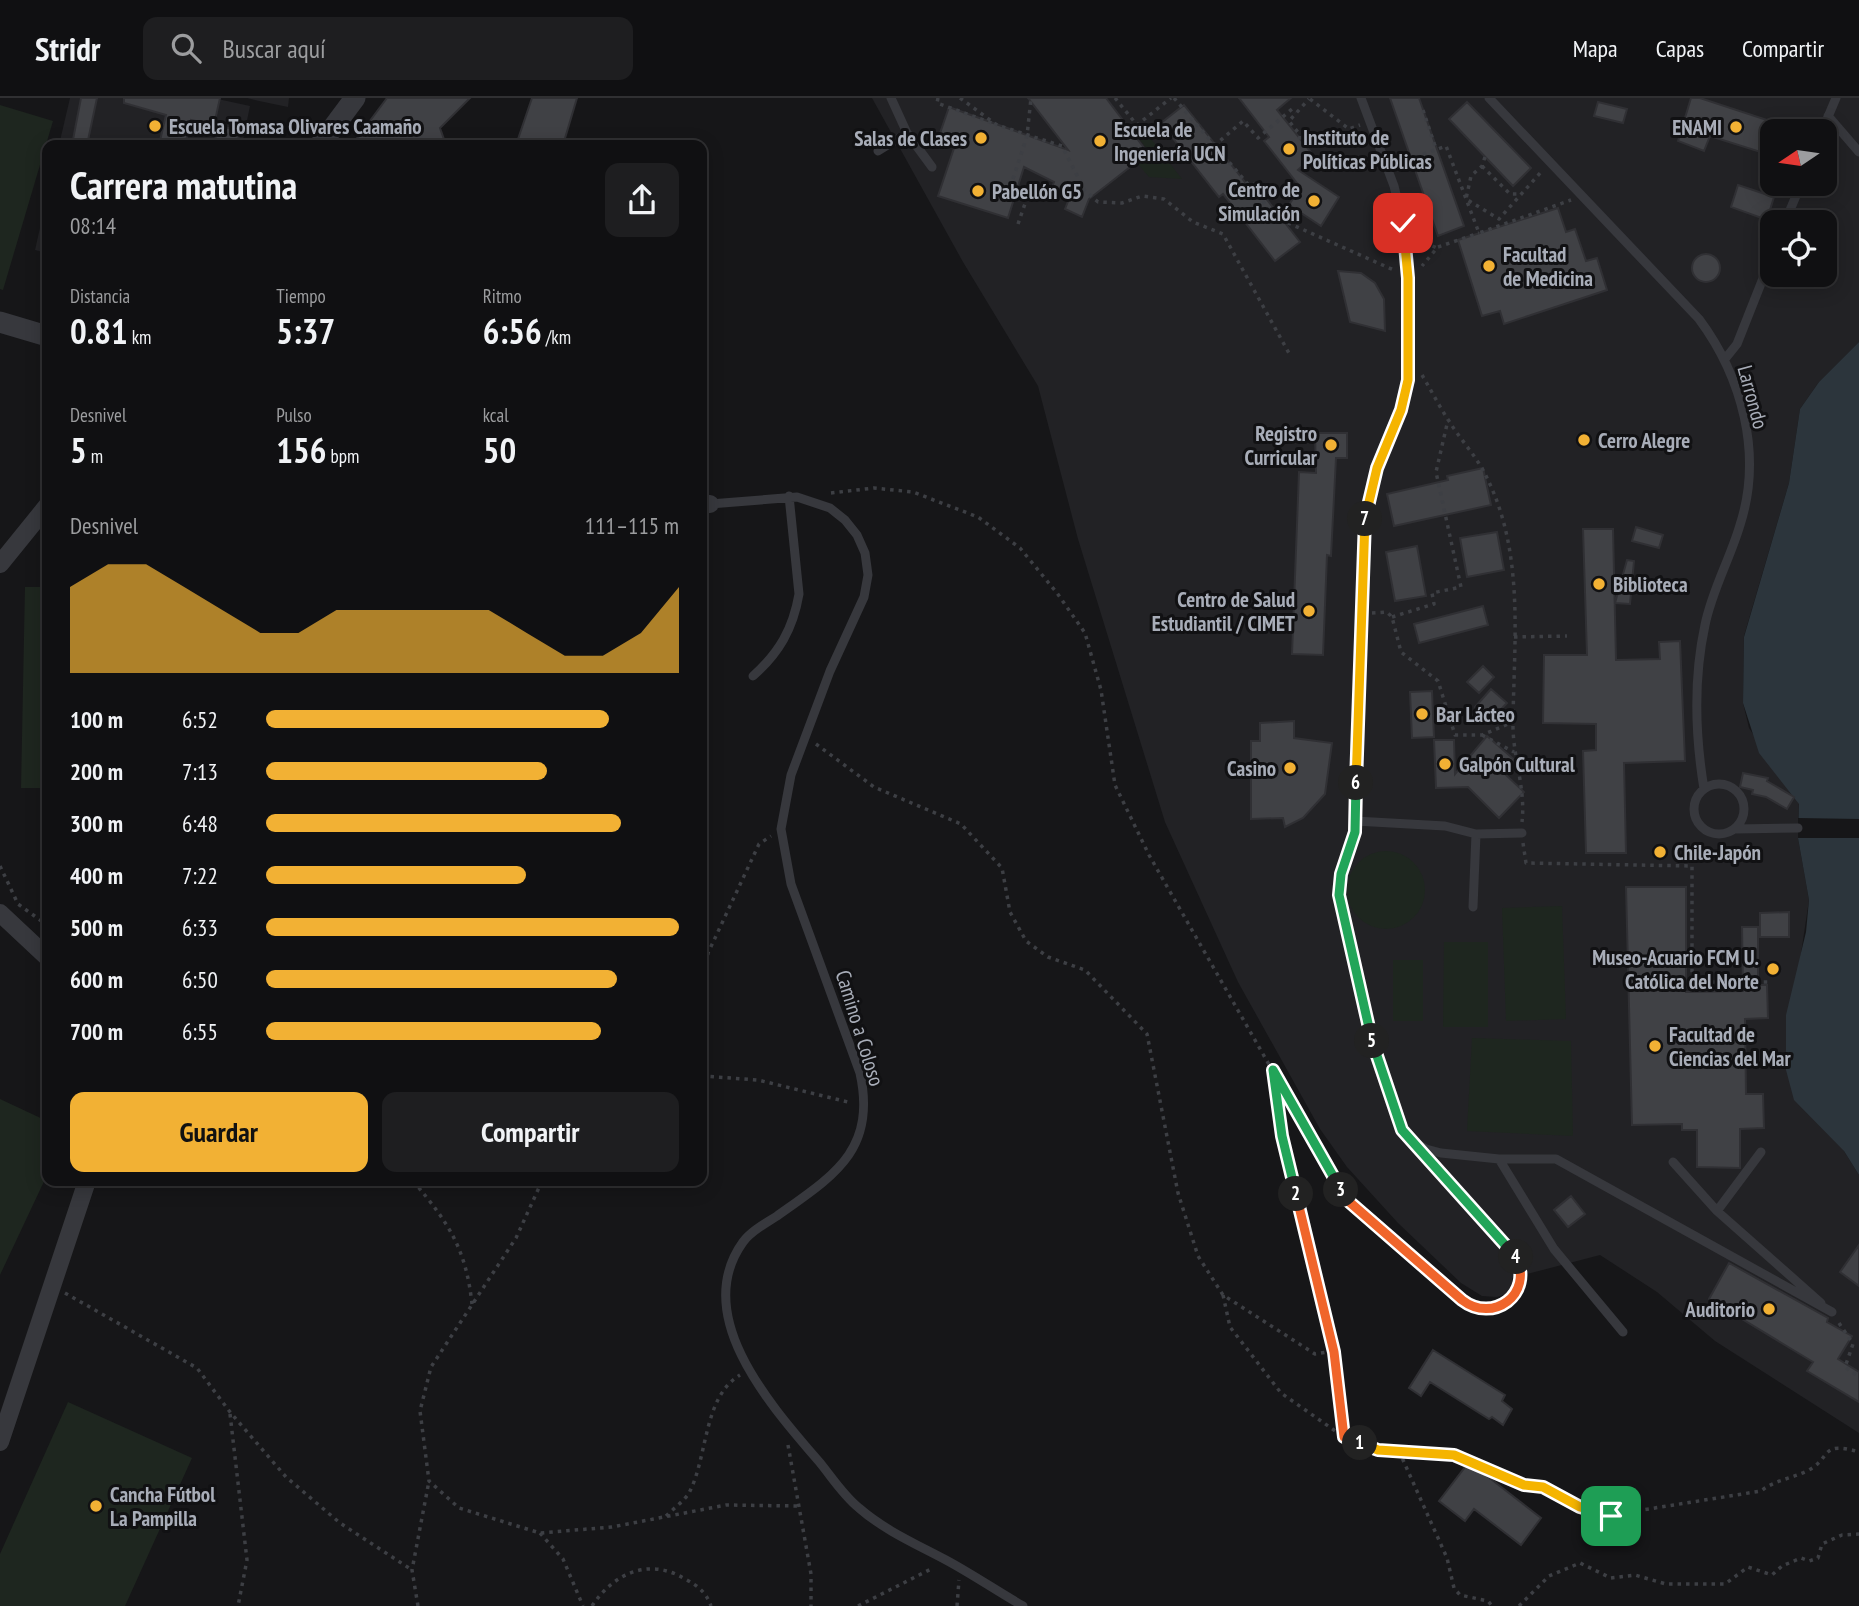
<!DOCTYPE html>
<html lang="es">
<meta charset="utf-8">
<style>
body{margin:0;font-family:"PT Sans Narrow",sans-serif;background:#1e1e20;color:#f1f3f6;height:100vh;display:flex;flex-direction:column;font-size:26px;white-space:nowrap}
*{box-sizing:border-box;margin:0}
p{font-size:23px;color:#9c9d9f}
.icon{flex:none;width:38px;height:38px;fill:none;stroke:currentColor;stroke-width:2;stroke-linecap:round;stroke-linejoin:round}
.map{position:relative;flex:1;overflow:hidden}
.side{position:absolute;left:42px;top:42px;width:665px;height:1046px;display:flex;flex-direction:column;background:#101012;border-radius:14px;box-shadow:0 4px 18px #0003,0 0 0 2px #303032}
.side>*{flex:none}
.needle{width:46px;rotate:257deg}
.fabs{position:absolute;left:1760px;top:21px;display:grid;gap:14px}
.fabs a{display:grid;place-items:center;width:77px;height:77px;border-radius:14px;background:#101012;box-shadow:0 4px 18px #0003,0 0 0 2px #303032;font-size:35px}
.pin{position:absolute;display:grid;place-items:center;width:60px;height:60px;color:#fff;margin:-30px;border-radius:14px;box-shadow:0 4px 10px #0006}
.km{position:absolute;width:35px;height:35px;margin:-18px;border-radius:50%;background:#222;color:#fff;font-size:19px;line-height:35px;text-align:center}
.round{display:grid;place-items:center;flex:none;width:74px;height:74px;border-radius:14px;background:#1e1e20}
.overview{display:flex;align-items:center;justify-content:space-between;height:119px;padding:0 28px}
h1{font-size:38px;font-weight:700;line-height:52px}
.metrics{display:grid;grid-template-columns:repeat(3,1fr);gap:10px;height:119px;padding:7px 28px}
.metrics div{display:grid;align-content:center}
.metrics b{font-size:35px;font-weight:700}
.metrics small{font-size:19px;font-weight:400}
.metrics p{font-size:19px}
.chart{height:196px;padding:14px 28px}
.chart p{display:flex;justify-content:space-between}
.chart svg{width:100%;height:126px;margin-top:7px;fill:#f2b134;opacity:.7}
.primary-button{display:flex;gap:14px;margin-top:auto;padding:14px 28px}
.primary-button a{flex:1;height:80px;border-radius:14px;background:#f2b134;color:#111;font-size:28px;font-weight:700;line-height:80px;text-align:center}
.primary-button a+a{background:#1e1e20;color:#f1f3f6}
ul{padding:0 28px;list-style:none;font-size:23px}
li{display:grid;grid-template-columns:112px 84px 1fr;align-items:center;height:52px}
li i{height:18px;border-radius:9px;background:#f2b134}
header{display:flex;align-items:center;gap:42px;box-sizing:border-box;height:98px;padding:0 35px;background:#101012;border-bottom:2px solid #303032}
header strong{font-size:33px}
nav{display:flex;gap:38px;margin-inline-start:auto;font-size:24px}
.search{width:490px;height:63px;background:#1e1e20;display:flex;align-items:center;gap:18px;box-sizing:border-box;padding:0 24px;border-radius:14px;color:#9c9d9f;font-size:26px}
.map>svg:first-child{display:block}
.built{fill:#222225;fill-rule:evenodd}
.green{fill:#1e261f}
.water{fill:#2c353c}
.pier{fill:#161618}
.building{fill:#404145;stroke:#303034;stroke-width:2}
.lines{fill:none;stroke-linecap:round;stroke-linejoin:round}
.path{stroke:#3d3f44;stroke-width:3.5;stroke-dasharray:3.5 5;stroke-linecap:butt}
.service{stroke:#37383d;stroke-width:9}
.minor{stroke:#37383d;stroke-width:18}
.tertiary{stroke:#37383d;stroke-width:21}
.split-1-casing{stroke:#fff;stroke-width:14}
.split-2-casing{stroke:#fff;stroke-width:14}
.split-3-casing{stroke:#fff;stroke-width:14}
.split-4-casing{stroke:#fff;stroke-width:14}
.split-5-casing{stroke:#fff;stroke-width:14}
.split-6-casing{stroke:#fff;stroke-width:14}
.split-7-casing{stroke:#fff;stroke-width:14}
.split-8-casing{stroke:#fff;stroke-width:14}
.split-1{stroke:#f5b400;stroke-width:9}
.split-2{stroke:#f0652b;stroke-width:9}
.split-3{stroke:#22a559;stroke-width:9}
.split-4{stroke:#f0652b;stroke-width:9}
.split-5{stroke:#22a559;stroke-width:9}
.split-6{stroke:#22a559;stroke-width:9}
.split-7{stroke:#f5b400;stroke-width:9}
.split-8{stroke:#f5b400;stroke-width:9}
.poi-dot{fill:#f2b134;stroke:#111113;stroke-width:2.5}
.labels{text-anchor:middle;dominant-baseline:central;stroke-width:6;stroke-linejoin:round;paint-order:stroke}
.poi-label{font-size:21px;font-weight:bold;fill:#a8adb8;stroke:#111113;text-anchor:start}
.street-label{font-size:21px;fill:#a8adb8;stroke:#111113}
</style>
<header>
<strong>Stridr</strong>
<div class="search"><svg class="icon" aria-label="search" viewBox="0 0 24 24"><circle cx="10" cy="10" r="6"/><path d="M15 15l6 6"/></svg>Buscar aquí</div>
<nav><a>Mapa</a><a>Capas</a><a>Compartir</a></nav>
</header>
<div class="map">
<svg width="1859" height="1508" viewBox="0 0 1859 1508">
<rect width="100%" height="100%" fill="#161618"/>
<path class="built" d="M70 0H213L250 8 242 47H59Z
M247 0H289L288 9 259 3Z
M872 0H1859V244L1819 284 1800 311 1789 385 1744 538 1743 605 1749 630 1799 705 1798 740 1809 802 1799 869 1844 1053 1859 1077V1335L1715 1243 1657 1194 1600 1157 1512 1180V1192L1506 1196 1497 1199 1482 1198 1461 1185 1398 1125 1347 1069 1320 1031 1238 884 1165 724 1078 441 1038 288 963 164ZM1773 33H1825V86H1773ZM1773 124H1825V177H1773Z
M47 99V155L35 152Z"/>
<path class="green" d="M0 7 53 23 3 192 0 191Z
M1145 29 1150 35 1148 37 1182 81 1149 79 1138 66 1151 56 1136 37Z
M25 489H47V690H21Z
M1347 792a39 39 0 1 1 78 0a39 39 0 1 1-78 0Z
M1562 808 1566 921 1506 923 1502 810Z
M1444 844H1488V929H1443Z
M1393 862H1423V923H1393Z
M1472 940 1571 943 1573 1038 1467 1033Z
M0 1001 47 1023V1077L0 1177Z
M68 1304 192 1360 125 1508H0V1456Z"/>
<path class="water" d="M1859 244V1077L1844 1053 1794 1002 1786 972V917L1806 834 1809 802 1798 740 1799 706 1759 655 1743 605 1744 539 1789 385 1800 311 1819 284Z"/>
<path class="pier" d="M1798 720 1859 721V740H1798Z"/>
<path class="building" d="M81 0H97L87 47H72Z
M124 0H220L214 27 191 22 185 47H159L166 17 124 5Z
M387 0H470L440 30 446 47H352Z
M532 0H577L563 47H516Z
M1028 0H1106L1148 55 1089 101 1082 119 1065 111 1069 101 1051 92 1054 84 1024 69 1008 120 938 98 954 50 937 44 949 9 1068 52Z
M1239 0H1291L1277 12 1314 58 1298 72 1339 99 1321 128 1289 107 1300 89 1264 43 1269 39Z
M1390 0H1419L1464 128 1438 138Z
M1691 0H1700L1773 24V58L1710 38 1704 53 1678 43Z
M1467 4 1531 70 1513 88 1449 21Z
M1598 4 1627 11 1623 25 1594 18Z
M1184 7 1249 89 1254 85 1300 144 1275 163 1223 96 1219 99 1161 25Z
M218 28 240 32 237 47H214Z
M1738 87 1774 99 1767 122 1731 109Z
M1558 110 1566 134 1575 131 1586 163 1597 160 1607 192 1504 226 1500 213 1482 218 1458 142Z
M1692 170a14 14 0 1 1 28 0a14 14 0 1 1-28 0Z
M1338 173 1361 175 1375 185 1384 201 1385 233 1350 224Z
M1315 335H1347V360H1336L1331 458 1327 457 1323 557 1292 556 1299 374 1316 375Z
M1483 370 1491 407 1394 428 1387 396 1448 382 1447 378Z
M1636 429 1663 437 1659 450 1632 443Z
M1583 431H1613L1616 562 1660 561 1659 544 1680 543 1685 663 1624 665 1626 755H1586L1583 653 1596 652V626L1543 625 1544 557H1587Z
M1497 434 1504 472 1467 479 1460 440Z
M1417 448 1426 498 1395 503 1386 454Z
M1627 462 1634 463 1630 506 1615 505Z
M1483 508 1488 527 1419 545 1414 526Z
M1483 568 1494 579 1479 595 1467 584Z
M1491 591 1507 605 1490 623 1475 609Z
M1432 593 1434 639 1412 640 1410 594Z
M1294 623V640L1332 645 1325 696 1303 720 1285 729 1283 720 1251 721V643H1260V625Z
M1487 638 1517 664 1506 677 1524 694 1499 720 1468 689 1436 690 1434 642H1454L1455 676Z
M1743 675 1768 680 1767 683 1794 699 1787 711 1766 699 1752 696 1753 692 1740 689Z
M1626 789H1686V894L1743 893 1742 829H1758V887H1767L1768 920 1745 921 1746 996H1763L1764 1030 1740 1031V1070L1697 1069V1032H1682V1026L1632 1027Z
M1789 814V839H1760V815Z
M1571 1098 1585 1116 1568 1129 1554 1112Z
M1859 1147V1188L1840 1174Z
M1729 1165 1828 1220 1827 1224 1852 1238 1838 1261 1859 1274V1304L1807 1273 1813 1264 1709 1201Z
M1433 1252 1505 1297 1502 1303 1512 1311 1503 1327 1492 1319 1489 1321 1430 1284 1421 1298 1409 1290Z
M1469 1364 1541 1420 1521 1447 1474 1411 1465 1423 1439 1403Z"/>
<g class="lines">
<path class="path" d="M938 0 937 5 992 25
M960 0 997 27 1062 48 1085 93 1098 104 1122 105 1142 98 1164 101 1193 124 1223 136 1290 257
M1115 0 1137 27 1171 0
M1174 0 1277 120 1396 173
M1310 1 1349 31 1360 27
M1423 12 1436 51
M1298 39 1304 42 1289 23 1309 1
M1214 48 1243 23 1258 40 1292 11 1295 15
M1485 59 1482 68 1471 78 1466 101 1499 121 1542 73
M1399 65 1446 48 1479 135 1571 102
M1482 68 1510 96H1517
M1018 126 1028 97 1010 90 1027 38 1031 0
M1417 141 1437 150 1422 168
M1438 149 1479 135
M1422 277C1431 292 1439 308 1449 323 1460 341 1476 358 1485 376 1525 453 1514 541 1513 623 1512 658 1526 689 1522 724
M831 395 874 390 913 394 978 419 1020 450 1057 495 1085 535 1101 592 1115 687 1149 757 1346 1101 1469 1207C1501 1221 1529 1194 1518 1161L1435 1067
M1372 515 1387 514 1392 519 1401 554 1438 583 1455 637H1482L1513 624
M1392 519 1434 506 1432 495 1461 489 1436 374 1448 322
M1514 539 1567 538
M1482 637 1514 654
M816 646 874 689 961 726 1002 770 1010 814 1026 843 1048 859 1085 872 1147 936 1178 1095 1198 1158 1223 1197 1315 1256 1334 1253
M1523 745 1526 765 1692 768V884H1769
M0 768 18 806 47 827
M702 899 708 855 759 746 771 738
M1273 974 1282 1038 1334 1253 1344 1339
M702 978 758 982 852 1005
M413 1083C449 1125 466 1151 472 1206
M542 1083 516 1140 431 1269 420 1313 429 1383 459 1410 540 1435 612 1429 726 1407 798 1408
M65 1195 197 1270 230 1314 286 1379 340 1425 412 1472
M1223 1197 1230 1229 1281 1295 1344 1339 1378 1352 1454 1357 1524 1387 1543 1389 1580 1410 1611 1417 1761 1393C1775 1382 1790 1381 1807 1373 1832 1361 1819 1342 1859 1354
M1839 1225 1853 1246 1845 1269 1859 1279
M230 1316 247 1462 238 1508
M788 1347 811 1476V1508
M1399 1353 1447 1460 1454 1490 1460 1497 1488 1503 1492 1508
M666 1418C673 1411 684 1403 689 1395 708 1359 703 1299 740 1277
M540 1435 563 1461 583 1508
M418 1508 412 1472 429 1383
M592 1508C614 1475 649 1459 685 1481 698 1488 706 1494 711 1508
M858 1508 933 1470
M957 1508 959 1482
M1519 1508 1549 1478 1580 1465 1611 1480 1635 1477 1666 1486H1725L1748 1469 1772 1477 1782 1468 1801 1460 1809 1463 1818 1460 1822 1446 1842 1437 1859 1436"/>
<path class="service" d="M891 0 907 35 932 69
M1361 0 1394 88 1403 125 1408 180 1409 267 1406 296 1377 370 1364 424 1355 735 1341 776 1339 797 1372 944 1397 1023 1410 1041 1426 1051 1441 1055 1499 1061H1556L1832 1214
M1489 0 1699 221C1742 279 1763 356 1740 427 1730 461 1712 492 1705 527 1693 582 1695 636 1704 691
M1828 18 1859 54
M1822 33 1836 0
M878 53 907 35
M1785 124 1801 86
M1725 261 1737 246 1773 155
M710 406 797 399 830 410 845 422 857 437 865 455 868 477 864 499 830 573 791 677 781 731 791 786 860 975C877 1053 833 1078 777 1118 766 1125 751 1133 743 1144 689 1219 774 1311 821 1366 833 1381 844 1398 859 1410 884 1432 916 1446 946 1462 972 1476 997 1493 1023 1508
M753 578C779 555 793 531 799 496L789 398
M1694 711a25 25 0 1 1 50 0a25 25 0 1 1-50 0Z
M1355 723 1445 728 1476 736 1473 809
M1735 731 1798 730
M1476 736 1522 735
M1499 1061 1554 1151 1623 1234
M1673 1064 1717 1113 1821 1205
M1717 1113 1761 1054"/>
<path class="minor" d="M702 406H710
M0 466 47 408
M0 815 47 859
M0 1344 87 1083"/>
<path class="tertiary" d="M320 47 355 0
M0 224 47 238"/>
</g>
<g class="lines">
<g class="split-1-casing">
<path id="split-1" d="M1360 1345 1378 1352 1454 1357 1524 1387 1543 1389 1580 1409 1611 1418"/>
</g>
<g class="split-2-casing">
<path id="split-2" d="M1296 1096 1334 1254 1344 1339 1360 1345"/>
</g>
<g class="split-3-casing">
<path id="split-3" d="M1296 1096 1282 1038 1273 972 1341 1092"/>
</g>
<g class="split-4-casing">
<path id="split-4" d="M1341 1092 1346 1101 1462 1202C1493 1226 1534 1196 1516 1159"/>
</g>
<g class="split-5-casing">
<path id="split-5" d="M1372 943 1402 1032 1516 1159"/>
</g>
<g class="split-6-casing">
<path id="split-6" d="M1356 685 1355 734 1341 776 1339 797 1372 943"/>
</g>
<g class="split-7-casing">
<path id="split-7" d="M1356 685 1365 421"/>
</g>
<g class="split-8-casing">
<path id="split-8" d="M1365 421 1377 370 1401 312 1408 282V180L1403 125"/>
</g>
<use href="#split-1" class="split-1"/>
<use href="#split-2" class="split-2"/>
<use href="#split-3" class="split-3"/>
<use href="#split-4" class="split-4"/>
<use href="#split-5" class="split-5"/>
<use href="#split-6" class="split-6"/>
<use href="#split-7" class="split-7"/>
<use href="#split-8" class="split-8"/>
</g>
<g class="poi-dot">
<circle cx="155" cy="28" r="7"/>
<circle cx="1736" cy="29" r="7"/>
<circle cx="981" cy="40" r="7"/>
<circle cx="1100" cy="43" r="7"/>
<circle cx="1289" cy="51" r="7"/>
<circle cx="978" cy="93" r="7"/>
<circle cx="1314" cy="103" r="7"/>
<circle cx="1489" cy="168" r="7"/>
<circle cx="1584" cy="342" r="7"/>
<circle cx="1331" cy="347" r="7"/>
<circle cx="1599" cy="486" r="7"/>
<circle cx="1309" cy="513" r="7"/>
<circle cx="1422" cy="616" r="7"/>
<circle cx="1445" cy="666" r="7"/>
<circle cx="1290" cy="670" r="7"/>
<circle cx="1660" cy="754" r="7"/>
<circle cx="1773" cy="871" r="7"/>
<circle cx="1655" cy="948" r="7"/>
<circle cx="1769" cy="1211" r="7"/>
<circle cx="96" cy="1408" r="7"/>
</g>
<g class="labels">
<g class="poi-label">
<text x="169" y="28">Escuela Tomasa Olivares Caamaño</text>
<text x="1722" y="29" text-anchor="end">ENAMI</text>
<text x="1114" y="31">Escuela de<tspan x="1114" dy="24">Ingeniería UCN</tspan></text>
<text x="1303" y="39">Instituto de<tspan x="1303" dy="24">Políticas Públicas</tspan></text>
<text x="967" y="40" text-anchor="end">Salas de Clases</text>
<text x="1300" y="91" text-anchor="end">Centro de<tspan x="1300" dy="24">Simulación</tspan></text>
<text x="992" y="93">Pabellón G5</text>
<text x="1503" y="156">Facultad<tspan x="1503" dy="24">de Medicina</tspan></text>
<text x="1317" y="335" text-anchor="end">Registro<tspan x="1317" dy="24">Curricular</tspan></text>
<text x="1598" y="342">Cerro Alegre</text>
<text x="1613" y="486">Biblioteca</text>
<text x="1295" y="501" text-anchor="end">Centro de Salud<tspan x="1295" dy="24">Estudiantil / CIMET</tspan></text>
<text x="1436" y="616">Bar Lácteo</text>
<text x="1459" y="666">Galpón Cultural</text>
<text x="1276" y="670" text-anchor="end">Casino</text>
<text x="1674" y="754">Chile-Japón</text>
<text x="1759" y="859" text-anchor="end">Museo-Acuario FCM U.<tspan x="1759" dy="24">Católica del Norte</tspan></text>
<text x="1669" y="936">Facultad de<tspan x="1669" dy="24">Ciencias del Mar</tspan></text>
<text x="1755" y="1211" text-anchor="end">Auditorio</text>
<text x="110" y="1396">Cancha Fútbol<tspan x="110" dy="24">La Pampilla</tspan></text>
</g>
<g class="street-label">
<text transform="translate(1753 299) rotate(75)">Larrondo</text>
<text transform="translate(860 930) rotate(73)">Camino a Coloso</text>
</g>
</g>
</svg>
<div class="fabs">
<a><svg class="needle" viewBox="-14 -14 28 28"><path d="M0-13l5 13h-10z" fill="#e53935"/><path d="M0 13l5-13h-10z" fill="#9c9d9f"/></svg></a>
<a><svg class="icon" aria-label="locate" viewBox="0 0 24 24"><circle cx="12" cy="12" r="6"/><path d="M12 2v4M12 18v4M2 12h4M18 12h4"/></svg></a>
</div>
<div class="pin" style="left:1611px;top:1418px;background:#1e9e55"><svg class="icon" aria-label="arrive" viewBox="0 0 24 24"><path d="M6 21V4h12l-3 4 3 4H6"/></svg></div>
<div class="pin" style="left:1403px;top:125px;background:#d93025"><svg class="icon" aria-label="check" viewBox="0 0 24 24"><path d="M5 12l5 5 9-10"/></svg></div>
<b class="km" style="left:1360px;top:1345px">1</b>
<b class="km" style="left:1296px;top:1096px">2</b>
<b class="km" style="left:1341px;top:1092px">3</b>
<b class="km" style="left:1516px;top:1159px">4</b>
<b class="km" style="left:1372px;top:943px">5</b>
<b class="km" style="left:1356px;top:685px">6</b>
<b class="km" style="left:1365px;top:421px">7</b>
<section class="side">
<div class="overview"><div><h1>Carrera matutina</h1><p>08:14</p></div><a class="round"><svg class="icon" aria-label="share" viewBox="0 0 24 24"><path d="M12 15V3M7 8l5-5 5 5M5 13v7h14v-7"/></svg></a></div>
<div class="metrics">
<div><p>Distancia</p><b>0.81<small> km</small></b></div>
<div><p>Tiempo</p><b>5:37</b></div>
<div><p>Ritmo</p><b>6:56<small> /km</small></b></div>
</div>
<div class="metrics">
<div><p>Desnivel</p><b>5<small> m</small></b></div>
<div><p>Pulso</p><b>156<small> bpm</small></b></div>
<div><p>kcal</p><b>50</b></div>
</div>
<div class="chart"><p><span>Desnivel</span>111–115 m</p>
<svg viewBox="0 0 160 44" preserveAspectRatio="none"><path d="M0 44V14L10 6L20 6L30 14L40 22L50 30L60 30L70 22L80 22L90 22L100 22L110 22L120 30L130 38L140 38L150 30L160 14V44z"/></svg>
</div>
<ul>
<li><b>100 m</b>6:52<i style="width:83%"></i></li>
<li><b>200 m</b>7:13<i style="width:68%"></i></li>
<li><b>300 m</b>6:48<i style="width:86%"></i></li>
<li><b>400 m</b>7:22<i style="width:63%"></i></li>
<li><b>500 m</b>6:33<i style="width:100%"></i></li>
<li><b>600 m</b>6:50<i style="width:85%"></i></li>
<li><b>700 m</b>6:55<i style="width:81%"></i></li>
</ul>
<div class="primary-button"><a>Guardar</a><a>Compartir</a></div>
</section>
</div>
